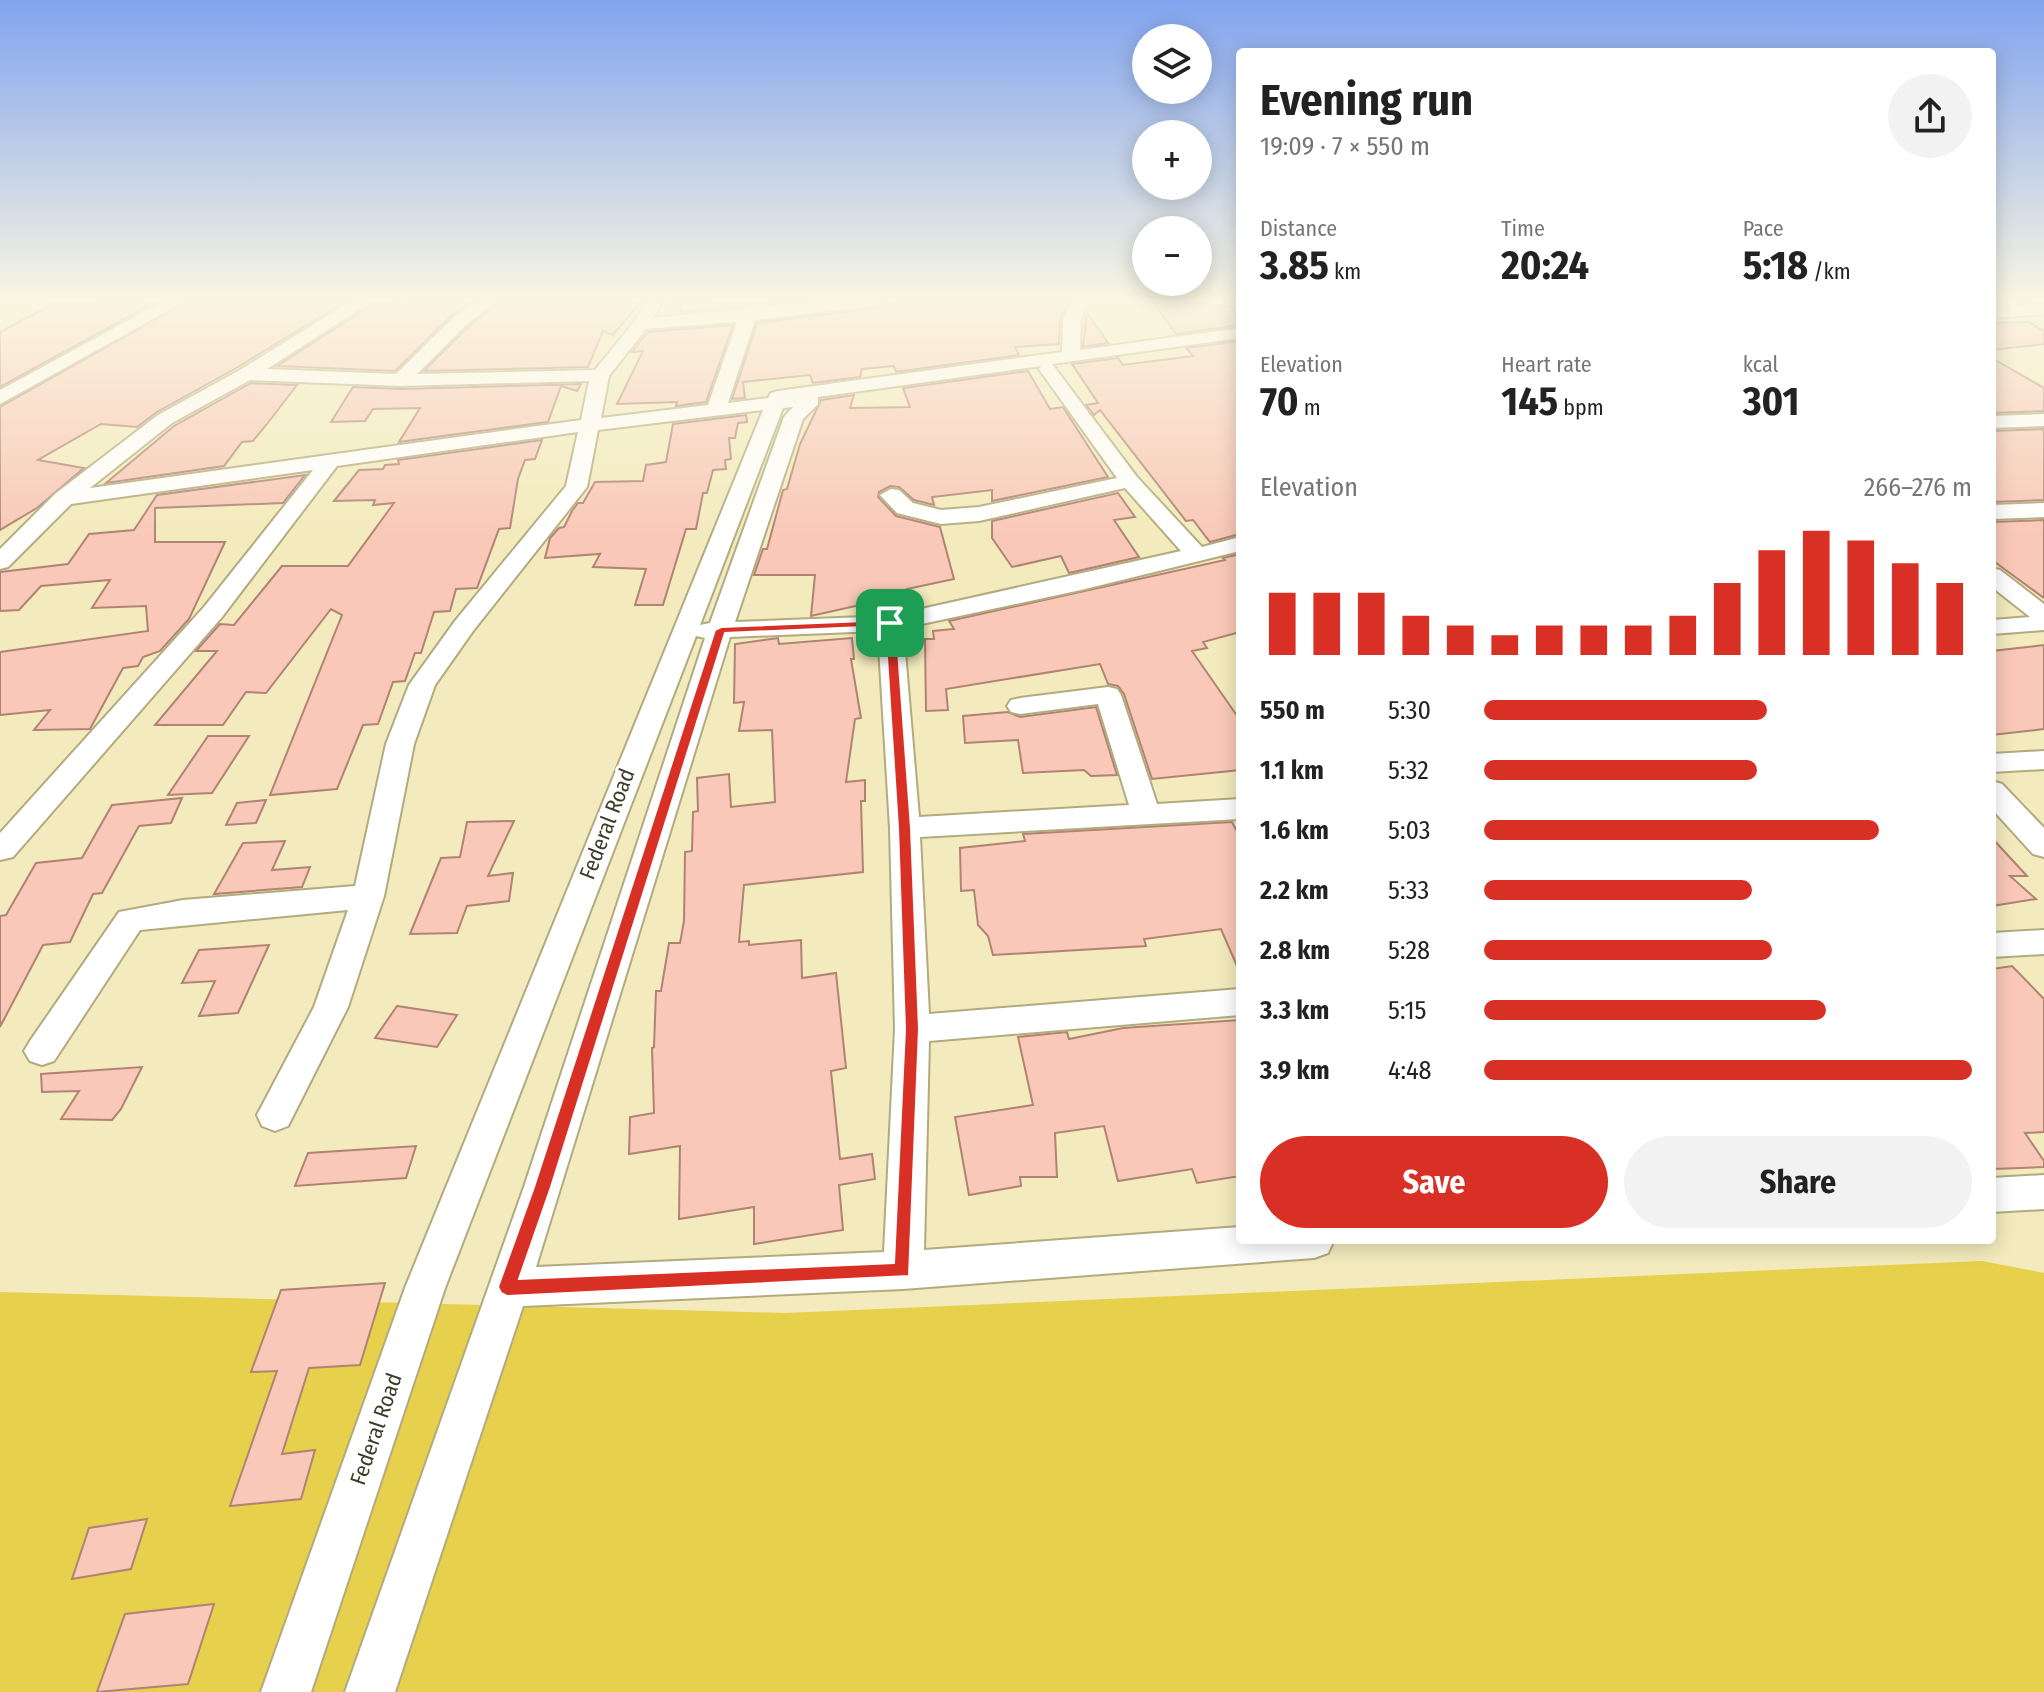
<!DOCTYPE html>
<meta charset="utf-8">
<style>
body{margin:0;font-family:"Fira Sans Condensed",sans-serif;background:#f2f2f2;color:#222;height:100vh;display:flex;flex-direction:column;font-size:30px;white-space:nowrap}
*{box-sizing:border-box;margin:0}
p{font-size:26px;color:#767676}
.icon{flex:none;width:44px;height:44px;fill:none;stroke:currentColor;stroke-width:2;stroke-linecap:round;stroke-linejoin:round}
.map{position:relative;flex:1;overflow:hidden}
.panel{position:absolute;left:1236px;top:48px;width:760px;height:1196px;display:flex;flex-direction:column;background:#fff;border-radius:8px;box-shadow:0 4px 20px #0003}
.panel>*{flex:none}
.tools{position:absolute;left:1132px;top:24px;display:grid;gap:16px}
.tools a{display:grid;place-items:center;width:80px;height:80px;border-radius:50%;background:#fff;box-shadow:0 4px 20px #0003;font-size:40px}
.pin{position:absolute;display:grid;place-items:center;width:68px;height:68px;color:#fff;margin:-34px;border-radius:16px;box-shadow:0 4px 12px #0006}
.round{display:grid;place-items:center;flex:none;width:84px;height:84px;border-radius:42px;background:#f2f2f2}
.head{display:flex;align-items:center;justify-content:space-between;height:136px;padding:0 24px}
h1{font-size:44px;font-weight:700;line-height:60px}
.stats{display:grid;grid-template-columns:repeat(3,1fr);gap:12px;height:136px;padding:8px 24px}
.stats div{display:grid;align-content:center}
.stats b{font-size:40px;font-weight:700}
.stats small{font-size:22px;font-weight:400}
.stats p{font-size:22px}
.chart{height:224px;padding:16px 24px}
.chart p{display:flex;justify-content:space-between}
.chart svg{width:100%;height:144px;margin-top:8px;stroke:#d93025;stroke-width:6}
.action{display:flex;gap:16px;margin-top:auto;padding:16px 24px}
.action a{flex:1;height:92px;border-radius:48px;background:#d93025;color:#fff;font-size:32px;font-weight:700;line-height:92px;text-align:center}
.action a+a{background:#f2f2f2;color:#222}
ul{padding:0 24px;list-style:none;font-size:26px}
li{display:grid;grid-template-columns:128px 96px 1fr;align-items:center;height:60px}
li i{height:20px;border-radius:10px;background:#d93025}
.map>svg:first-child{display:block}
.green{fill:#e6d04c}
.building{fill:#f9c8b8;stroke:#b08373;stroke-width:2}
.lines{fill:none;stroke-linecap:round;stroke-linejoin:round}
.street-casing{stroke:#b2ab7f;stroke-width:4}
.street{fill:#fff;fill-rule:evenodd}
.route{fill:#d93025;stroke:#fff;stroke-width:2;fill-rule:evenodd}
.labels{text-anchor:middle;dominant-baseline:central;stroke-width:6;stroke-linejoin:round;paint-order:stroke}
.street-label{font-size:22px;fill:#3e3b29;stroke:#fff}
</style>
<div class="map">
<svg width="2044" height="1692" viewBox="0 0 2044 1692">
<rect width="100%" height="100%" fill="#f3ebbd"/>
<path class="green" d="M1982 1261 2044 1273V1692H0V1292L786 1313Z"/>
<path class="building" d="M102 299H161L0 387V332L57 302 92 305Z
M192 299 348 300 238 367 157 412 137 427 101 424 38 460 84 468 37 508 0 530V407Z
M419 299H474L451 316 395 371 277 366 375 303 408 306Z
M502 299H643L613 335 603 331 588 367 424 371 467 328Z
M713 299 714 304 806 299 681 312 680 302Z
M946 299H1069L1060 320 1059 344 1015 347 1019 355 896 372 894 366 862 369 860 377 813 383 810 375 743 382 745 398 732 399 757 323 884 307 893 302Z
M1151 299H1203L1208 305 1232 306 1236 318 1240 317V325L1176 334Z
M1087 312 1108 343 1083 347Z
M2029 322 2044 331V344L1992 350V323Z
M733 325 706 402 676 406 677 402 617 404 643 351 632 352 648 332Z
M1240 341V534L1210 542 1193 520 1186 521 1100 410 1094 415 1086 405 1098 403 1072 364 1118 358 1123 365 1193 356 1186 348Z
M1992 358 2044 388V411L1992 413Z
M1028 371 1050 409 1063 407 1108 477 992 501V490L932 497 934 505 914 500 899 487 890 486 879 492 878 497 896 516 940 527 954 579 907 589 909 594 811 616 815 575H754L763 549H767L783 490 787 489 800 444 821 400 854 395 850 408 910 407 903 388Z
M251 383 297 385 267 424 253 441 242 442 224 466 106 483 174 426Z
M581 384 577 391 561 386 548 422 399 442 420 408 373 409 365 421 331 422 353 387 401 389Z
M746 415 747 422 738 423 735 438H729L731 459 725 460 726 469 713 470 707 493H703L696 529H686L663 605H635L646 569 593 567 600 554 545 558 550 538 559 528 564 527 572 511 578 503H583L595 482 643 481 646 465 666 462 673 424Z
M2044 429V500L1992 502V431Z
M542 440 535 459 525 460 518 479 510 528 499 529 477 588 456 589 450 611 434 612 421 653H415L405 681 393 682 378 724 363 725 337 789 270 795 342 615 331 609 266 693 246 692 223 725H155L217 651H196L220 624 234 625 282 566H348L394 503 373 505 375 500 334 501 359 470 383 469 385 465 399 464 398 460Z
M305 475 283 503 155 508V542H225L189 619 160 651 143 657 138 666 123 668 90 729 34 730 50 710 0 715V652L148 631 146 606 92 608 110 580 41 586 19 610 0 611V572L68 564 89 534 134 530 157 495Z
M1118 493 1135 517 1114 520 1139 557 1069 573 1061 556 1012 567 992 538V521Z
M2044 520V598L1992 560V522Z
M1240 554V632L1203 642 1207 648 1192 651 1240 720V770L1152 779 1124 694 1118 686 1108 684 1100 664 946 689 948 710 926 711 925 639H934L933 631 954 629 949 621 1225 560 1223 558Z
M778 638 779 644 852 638 854 659H851L861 718 855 719 846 782 865 780V801H861L863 872 744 885 739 942 749 941V945L801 940 802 978 836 973 846 1068 831 1071 840 1159 872 1154 875 1179 839 1185 843 1230 754 1244V1207L679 1219 680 1146 629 1154 630 1117 654 1113 652 1048 654 1047 656 991H661L669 943H680L684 921 685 852 692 851 693 812 698 811 697 778 729 774 731 807 775 802 772 730 739 731 744 702 734 703 735 644Z
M2044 645V729L1992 735V651Z
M1096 707 1117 775 1091 776 1084 770 1023 773 1018 740 965 743 963 716 1008 712 1020 717Z
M208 736H249L212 793 168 795Z
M182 798 171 823 139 826 102 893 93 894 70 942 43 945 0 1027V916L6 915 36 863 82 858 112 805Z
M266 800 256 823 226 825 237 803Z
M514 821 488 876 513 873 509 901 467 906 457 933 410 934 441 858 460 857 467 822Z
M1232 822 1240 837V973L1221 929 1144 939 1146 946 993 955 988 936 978 925 974 890 961 891 960 848 1025 841 1023 834Z
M1992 838 2027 876H2010L2036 899 1992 906Z
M285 841 272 870 310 867 302 887 214 894 243 843Z
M269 945 238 1013 199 1016 215 981 182 983 199 950Z
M2012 966 2044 999V1132L2025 1133 2044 1161V1167L1992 1169V969Z
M397 1006 457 1015 437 1047 375 1038Z
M1240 1020V1176L1197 1183 1192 1169 1118 1181 1104 1126 1055 1133 1057 1177H1020L1021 1186 969 1195 955 1117 1033 1105 1018 1037 1067 1032 1069 1039 1123 1028Z
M142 1067 121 1109 112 1120 61 1119 79 1091 42 1092 41 1074Z
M416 1146 406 1178 295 1186 308 1153Z
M385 1283 360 1365 309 1368 282 1454 315 1450 301 1499 230 1506 277 1371 251 1372 281 1290Z
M147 1519 131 1569 72 1579 89 1528Z
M214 1604 188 1684 97 1692 125 1614Z"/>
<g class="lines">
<g class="street-casing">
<path id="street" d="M168 299H189L0 404V390Z
M355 299H375L267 369 396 374 453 318 480 299H499L465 326 417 374 595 370 634 322 647 299H664L653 318 840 299H892L884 304 755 320 728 403 768 398 771 393 778 391 1062 352 1063 320 1072 299H1088L1081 320 1080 350 1240 328V338L1052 364 1137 477 1202 547 1240 537V551L1081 590 903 628 919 817 1129 805 1098 704 1020 714 1011 712 1007 706 1011 700 1020 698 1108 687 1117 689 1121 695 1157 804 1240 799V819L920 837 929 1014 1240 989V1015L929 1041 924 1250 1240 1227V1240H1334L1328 1253 1314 1258 903 1289 523 1306 395 1692H345L524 1187 705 638 696 636 445 1288 311 1692H261L405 1288 763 410 598 430 587 487 473 631 435 685 414 744 384 896 348 1007 288 1126 275 1131 262 1126 257 1115 314 1007 348 910 140 930 54 1061 42 1065 30 1061 24 1051 30 1041 119 912 183 900 355 886 386 744 409 685 455 621 566 486 578 432 337 466 222 617 13 857 0 860V833L204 607 313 470 71 504 8 567 0 569V549L56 493 158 415 240 370ZM737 322 708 405 601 418 609 376 646 329ZM1041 366 1039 369 1117 478 979 507 941 510 913 503 899 490 891 489 880 495 897 513 941 524 979 521 1125 488 1181 551 890 616 735 622 803 419 818 404V397ZM250 380 401 386 589 381 581 420 90 488 172 423ZM793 407 784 417 710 623 700 625 783 408ZM878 631 890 828 895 1029 884 1252 536 1267 730 637Z
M2044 304V314L1992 318V308Z
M2044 414V426L1992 428V416Z
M2044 503V517L1992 519V505Z
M1992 568 2000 570 2044 604V630L1992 634V620L2030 617 1992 587Z
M2044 751V769L1992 772V754Z
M1992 781 2002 784 2044 828V857L2033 854 1992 809Z
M2044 930V954L1992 957V933Z
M2044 1175V1209L1992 1212V1178Z"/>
</g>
<use href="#street" class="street"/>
</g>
<linearGradient id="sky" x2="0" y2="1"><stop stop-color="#81a4ef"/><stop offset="0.56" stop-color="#faf6e1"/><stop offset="1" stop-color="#faf6e1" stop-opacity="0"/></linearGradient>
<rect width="2044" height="536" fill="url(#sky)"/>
<path class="route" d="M890 620 896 623 911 828 919 1029 909 1276 507 1296 501 1293 498 1287 534 1187 715 630 721 627ZM885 626 898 828 905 1029 894 1263 519 1279 551 1187 725 633Z"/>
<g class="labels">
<g class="street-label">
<text transform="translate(607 824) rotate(-69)">Federal Road</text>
<text transform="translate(376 1429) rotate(-71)">Federal Road</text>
</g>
</g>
</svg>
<div class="tools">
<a><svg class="icon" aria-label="layers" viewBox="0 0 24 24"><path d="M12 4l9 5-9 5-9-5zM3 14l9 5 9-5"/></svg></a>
<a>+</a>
<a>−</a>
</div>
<div class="pin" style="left:890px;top:623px;background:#1e9e55"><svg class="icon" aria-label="arrive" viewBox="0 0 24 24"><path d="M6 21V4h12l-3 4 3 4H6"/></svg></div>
<section class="panel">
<div class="head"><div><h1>Evening run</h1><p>19:09 · 7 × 550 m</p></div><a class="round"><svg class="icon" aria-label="share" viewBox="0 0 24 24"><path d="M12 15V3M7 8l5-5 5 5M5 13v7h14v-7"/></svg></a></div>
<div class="stats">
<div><p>Distance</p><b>3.85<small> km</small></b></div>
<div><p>Time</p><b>20:24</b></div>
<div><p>Pace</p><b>5:18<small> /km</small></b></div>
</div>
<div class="stats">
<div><p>Elevation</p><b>70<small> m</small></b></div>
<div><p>Heart rate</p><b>145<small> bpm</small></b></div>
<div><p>kcal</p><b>301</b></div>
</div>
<div class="chart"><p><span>Elevation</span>266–276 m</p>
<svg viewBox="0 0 160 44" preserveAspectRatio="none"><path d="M5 44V25M15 44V25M25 44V25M35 44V32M45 44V35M55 44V38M65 44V35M75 44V35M85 44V35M95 44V32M105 44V22M115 44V12M125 44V6M135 44V9M145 44V16M155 44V22"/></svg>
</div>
<ul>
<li><b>550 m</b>5:30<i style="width:58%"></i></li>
<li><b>1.1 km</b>5:32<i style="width:56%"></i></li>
<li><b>1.6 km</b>5:03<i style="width:81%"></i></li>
<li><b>2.2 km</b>5:33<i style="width:55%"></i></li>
<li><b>2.8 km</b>5:28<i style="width:59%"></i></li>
<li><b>3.3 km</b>5:15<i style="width:70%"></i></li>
<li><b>3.9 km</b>4:48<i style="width:100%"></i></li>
</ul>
<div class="action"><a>Save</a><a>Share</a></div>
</section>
</div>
